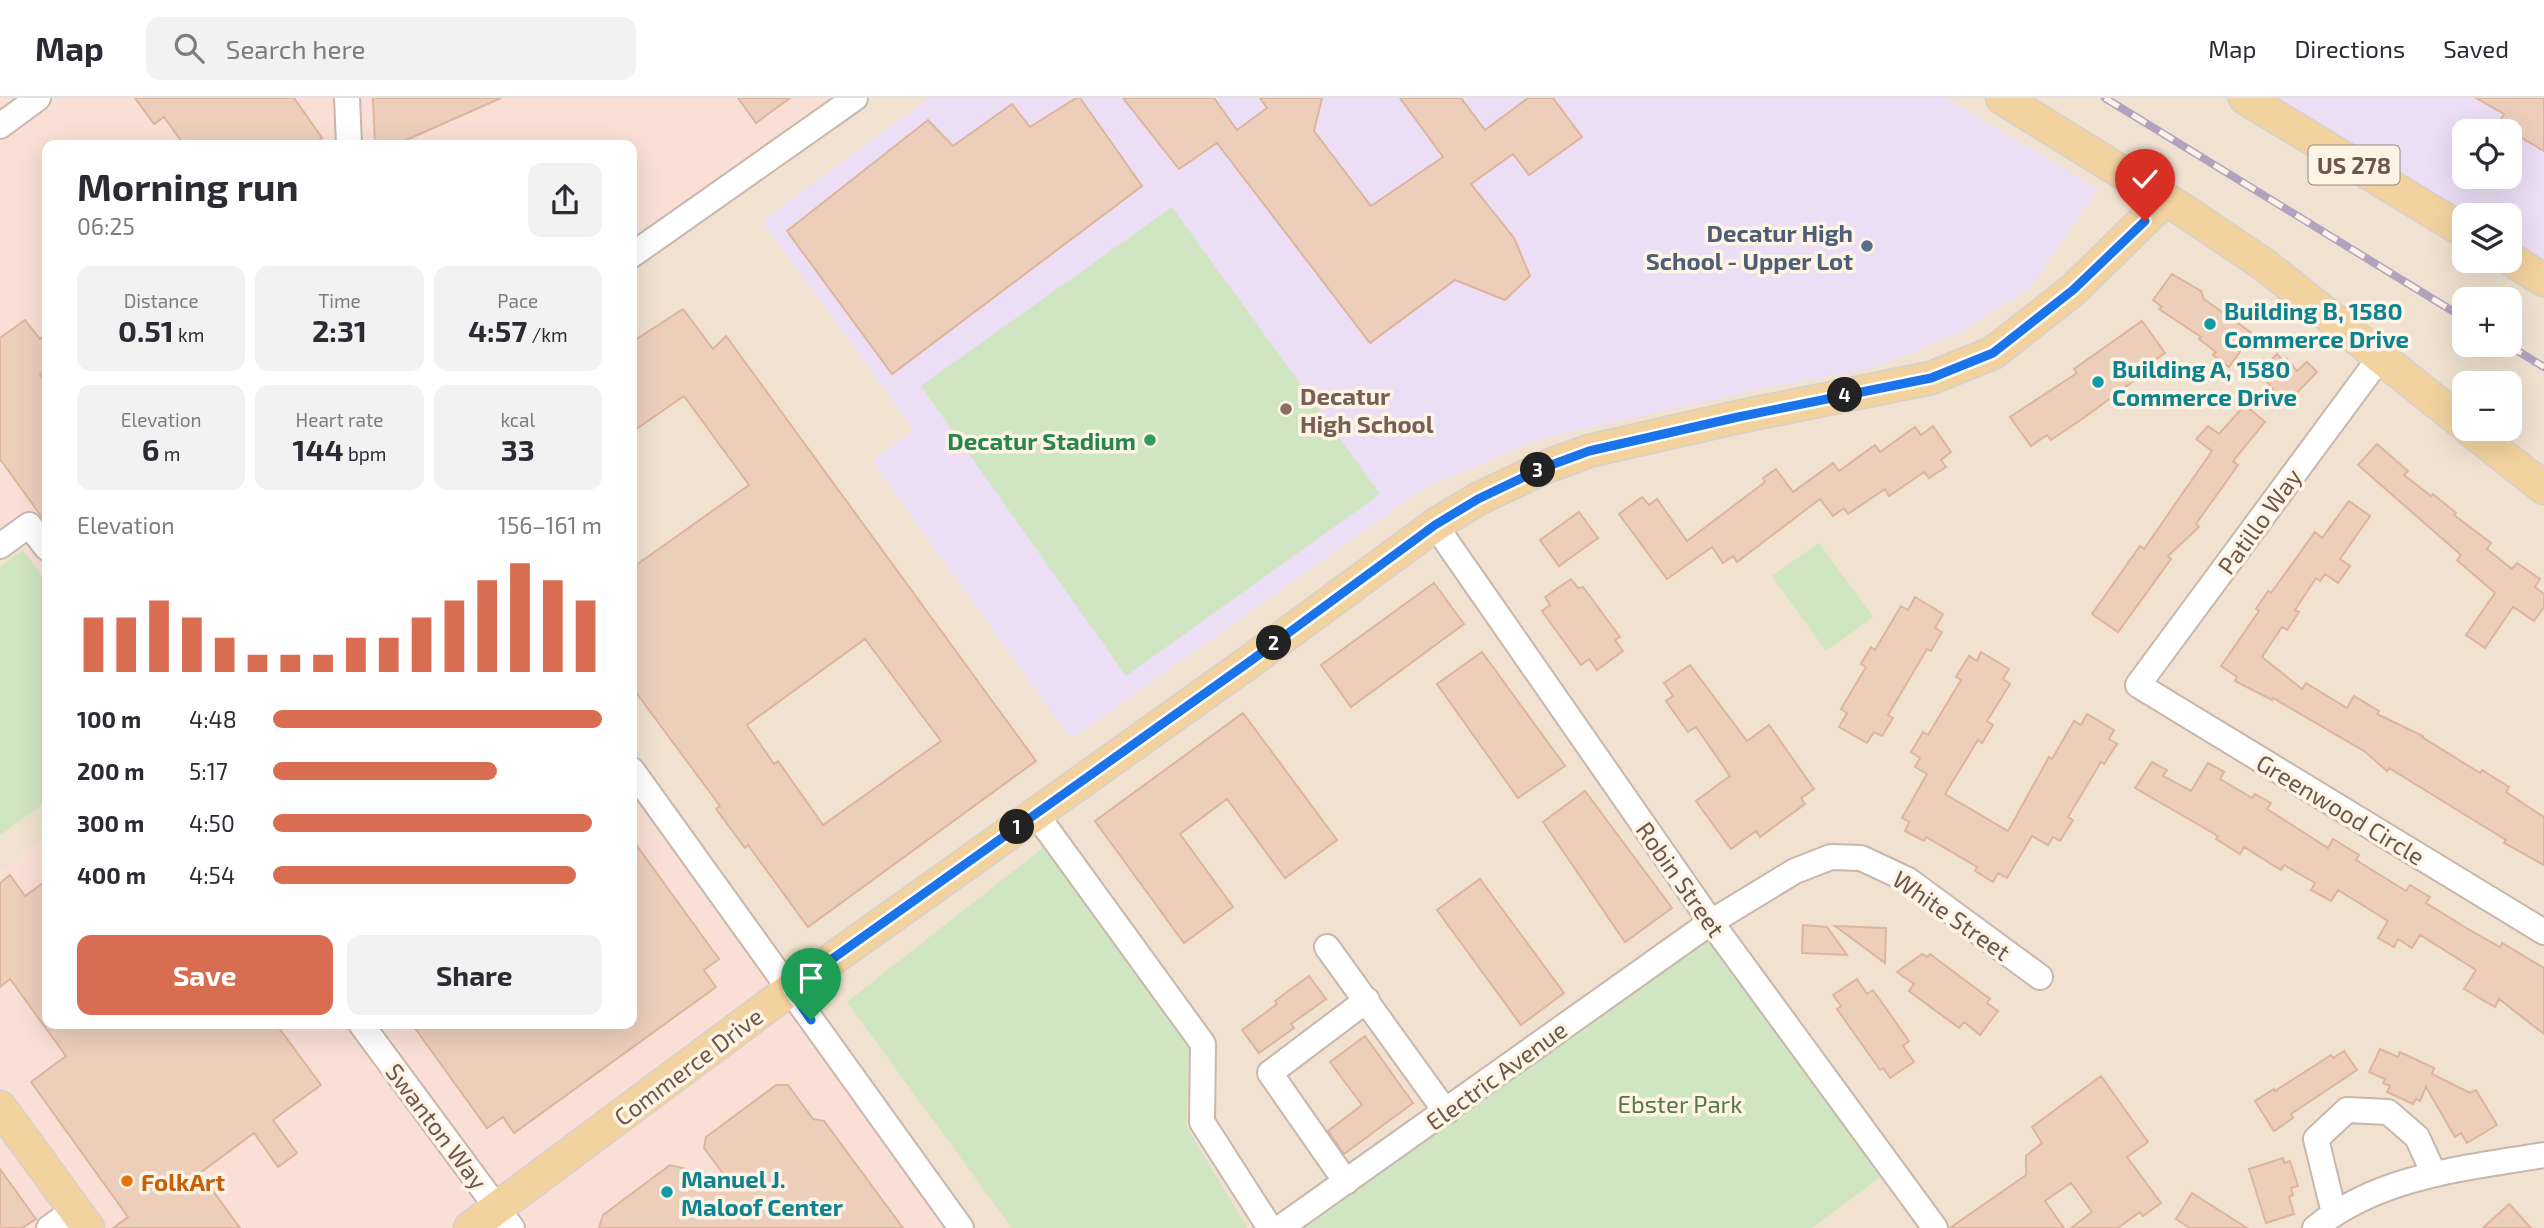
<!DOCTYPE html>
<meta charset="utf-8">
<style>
body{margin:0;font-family:"Exo 2",sans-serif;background:#f2f2f3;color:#2b2b33;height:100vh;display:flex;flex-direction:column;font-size:26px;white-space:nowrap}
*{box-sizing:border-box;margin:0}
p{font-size:23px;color:#7c7c81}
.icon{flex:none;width:38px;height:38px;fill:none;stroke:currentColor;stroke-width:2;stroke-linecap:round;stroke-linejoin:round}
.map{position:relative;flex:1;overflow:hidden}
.side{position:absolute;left:42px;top:42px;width:595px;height:889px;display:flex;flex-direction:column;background:#fff;border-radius:14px;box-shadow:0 7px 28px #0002}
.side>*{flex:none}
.fabs{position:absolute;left:2452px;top:21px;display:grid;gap:14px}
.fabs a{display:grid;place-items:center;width:70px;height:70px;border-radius:14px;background:#fff;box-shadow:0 7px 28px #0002;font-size:35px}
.pin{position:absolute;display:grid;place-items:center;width:60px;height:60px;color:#fff;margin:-72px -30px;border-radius:50% 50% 50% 0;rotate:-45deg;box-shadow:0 0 7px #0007}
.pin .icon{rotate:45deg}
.km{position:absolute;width:35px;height:35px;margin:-18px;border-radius:50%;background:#222;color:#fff;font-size:19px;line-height:35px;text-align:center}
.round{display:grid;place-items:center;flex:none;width:74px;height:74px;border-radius:14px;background:#f2f2f3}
.headline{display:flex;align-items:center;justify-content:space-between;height:119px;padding:0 35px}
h1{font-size:38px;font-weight:700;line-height:52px}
.metrics{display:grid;grid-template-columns:repeat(3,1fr);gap:10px;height:119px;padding:7px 35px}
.metrics div{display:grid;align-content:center;border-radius:14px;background:#f2f2f3;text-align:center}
.metrics b{font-size:30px;font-weight:700}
.metrics small{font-size:19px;font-weight:400}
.metrics p{font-size:19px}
.chart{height:196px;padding:14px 35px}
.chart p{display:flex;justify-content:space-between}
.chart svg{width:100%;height:126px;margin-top:7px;stroke:#d86d51;stroke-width:6}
.cta{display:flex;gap:14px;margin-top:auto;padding:14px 35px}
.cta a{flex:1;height:80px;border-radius:14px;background:#d86d51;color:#fff;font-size:28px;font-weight:700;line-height:80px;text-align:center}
.cta a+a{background:#f2f2f3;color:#2b2b33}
ul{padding:0 35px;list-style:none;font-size:23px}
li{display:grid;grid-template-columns:112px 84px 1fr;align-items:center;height:52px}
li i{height:18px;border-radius:9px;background:#d86d51}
header{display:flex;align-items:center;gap:42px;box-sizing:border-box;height:98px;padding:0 35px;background:#fff;border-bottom:2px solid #e1e1e2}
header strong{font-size:33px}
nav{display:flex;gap:38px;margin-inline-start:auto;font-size:24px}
.search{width:490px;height:63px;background:#f2f2f3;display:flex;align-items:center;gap:18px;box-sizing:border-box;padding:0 24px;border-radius:14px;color:#7c7c81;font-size:26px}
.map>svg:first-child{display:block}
.residential{fill:#f0e1d0;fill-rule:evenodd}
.commercial{fill:#f9dfd5}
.education{fill:#ecdef5;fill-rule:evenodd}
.green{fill:#d0e5c1}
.building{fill:#eccebb;stroke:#ddb59d;stroke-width:2;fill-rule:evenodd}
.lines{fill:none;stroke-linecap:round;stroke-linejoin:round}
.minor-casing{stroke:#c8b7aa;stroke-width:28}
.major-casing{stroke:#d6d0cd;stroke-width:35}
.minor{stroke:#fff;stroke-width:24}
.major{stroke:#f2d29f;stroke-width:32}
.rail-casing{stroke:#b2a2c0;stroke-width:8}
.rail{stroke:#fdf4e6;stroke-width:5;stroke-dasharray:16;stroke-linecap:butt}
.route-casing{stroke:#fff;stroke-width:14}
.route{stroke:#1a73e8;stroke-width:9}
.service-dot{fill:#5c6f8a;stroke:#fdf4e6;stroke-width:2.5}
.culture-dot{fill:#0f9aa8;stroke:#fdf4e6;stroke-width:2.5}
.education-dot{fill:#8d6e63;stroke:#fdf4e6;stroke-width:2.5}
.leisure-dot{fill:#2e9e5b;stroke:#fdf4e6;stroke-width:2.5}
.food-dot{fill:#e8710a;stroke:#fdf4e6;stroke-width:2.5}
.labels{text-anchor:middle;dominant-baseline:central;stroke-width:7;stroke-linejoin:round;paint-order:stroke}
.shield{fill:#fdf4e6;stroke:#98867a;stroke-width:2}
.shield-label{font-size:23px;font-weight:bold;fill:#6d574b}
.service-label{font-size:24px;font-weight:bold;fill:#4e5e75;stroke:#fdf4e6;text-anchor:end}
.culture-label{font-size:24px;font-weight:bold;fill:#0d838f;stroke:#fdf4e6;text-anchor:start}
.education-label{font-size:24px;font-weight:bold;fill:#785e54;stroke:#fdf4e6;text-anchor:start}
.leisure-label{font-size:24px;font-weight:bold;fill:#27864d;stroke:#fdf4e6;text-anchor:end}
.street-label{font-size:24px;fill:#6d574b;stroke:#fdf4e6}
.park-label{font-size:24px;fill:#567847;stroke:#fdf4e6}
.food-label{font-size:24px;font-weight:bold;fill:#c56008;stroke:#fdf4e6;text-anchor:start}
</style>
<header>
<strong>Map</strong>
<div class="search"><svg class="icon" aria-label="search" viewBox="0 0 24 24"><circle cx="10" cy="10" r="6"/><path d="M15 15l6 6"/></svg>Search here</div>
<nav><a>Map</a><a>Directions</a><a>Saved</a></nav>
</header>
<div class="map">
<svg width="2544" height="1130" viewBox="0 0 2544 1130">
<rect width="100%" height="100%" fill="#f9efe1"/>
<path class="residential" d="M0 0H2544V1130H0ZM2464 33H2510V79H2464ZM47 47H632V926H47ZM2464 117H2510V163H2464ZM2464 201H2510V247H2464ZM2464 285H2510V331H2464Z"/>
<path class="commercial" d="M0 0H844L632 156V47H47V490L10 439 0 446Z
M632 683 962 1130H0V772L47 738V926H632Z"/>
<path class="education" d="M929 0H1946L2098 91 2029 191 1959 235 1870 271 1769 289 1540 341 1426 389 1071 641 872 363 914 332 762 123Z
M2261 0H2544V168L2510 148V117H2464ZM2464 33H2510V79H2464Z"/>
<path class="green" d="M1172 109 1380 396 1126 578 921 288Z
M1819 445 1873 519 1826 553 1772 478Z
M23 452 47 485V703L0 737V469Z
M1048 746 1189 952 1186 1028 1247 1130H1012L847 904Z
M1709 832 1887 1074 1812 1130H1287Z"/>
<path class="building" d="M135 0H294L322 40 312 47H184L164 19 154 26Z
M373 0H501L395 47H375Z
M738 0H790L756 25Z
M1076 0H1080L1142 88 892 276 787 133 928 22 953 48 1012 6 1030 29Z
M1123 0H1214L1237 32 1267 10 1260 0H1322L1314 33 1371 108 1443 59 1400 0H1461L1485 32 1528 0H1553L1582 39 1529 77 1513 56 1471 86 1514 140 1530 178 1505 202 1455 182 1370 245 1217 45 1179 71Z
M2476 0H2544V53L2498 26 2504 16Z
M2172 176 2201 193 2204 201 2253 236 2229 269 2213 257 2216 254 2199 241 2201 239 2159 211 2162 209 2153 202Z
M683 211 713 251 726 238 1036 663 808 829 748 747 745 750 716 711 720 708 632 589V470L749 387 684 298 632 334V244ZM865 541 941 643 823 727 778 663 774 666 747 627Z
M25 222 40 241 47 235V271L40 276 47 286V426L0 361V240Z
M2142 223 2165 255 2132 278 2135 282 2085 319 2051 342 2047 337 2031 348 2010 319 2077 275 2074 271Z
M2277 256 2284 264 2287 261 2297 273 2307 264 2317 274 2284 308 2272 297 2275 294 2259 274Z
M2245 307 2265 324 2233 363 2238 367 2196 426 2199 429 2168 458 2171 461 2118 534 2092 516 2140 448 2144 451 2212 353 2196 341 2208 328 2219 336Z
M1933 328 1951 354 1941 362 1946 369 1929 380 1924 374 1889 398 1885 391 1848 416 1844 410 1833 418 1820 401 1737 464 1733 458 1723 465 1712 449 1667 481 1619 416 1642 399 1649 407 1657 401 1687 443 1765 384 1763 380 1776 371 1793 394 1833 365 1839 373 1875 347 1880 354 1915 329 1921 337Z
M2377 346 2408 373 2404 377 2431 398 2433 396 2456 415 2454 417 2491 445 2487 451 2512 471 2517 465 2540 481 2535 489 2544 496V509L2534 523 2513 509 2485 550 2466 537 2495 495 2457 462 2461 457 2358 367Z
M2349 403 2370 418 2340 461 2350 468 2338 485 2325 476 2320 483 2316 480 2295 512 2299 514 2287 532 2282 529 2262 559 2302 591 2306 585 2347 610 2354 598 2379 613 2377 616 2423 638 2422 639 2480 675 2482 672 2509 689 2506 694 2544 719V767L2504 745 2506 742 2389 670 2387 673 2364 653 2273 600 2272 602 2235 583 2237 579 2221 568 2259 513 2256 511 2268 493 2271 495 2315 434 2322 440Z
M1579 414 1598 440 1559 468 1540 442Z
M1571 481 1578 490 1583 489 1620 539 1615 542 1623 553 1597 572 1589 561 1581 567 1542 513 1550 507 1545 499Z
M1434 485 1464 526 1351 609 1321 567Z
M1915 499 1943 516 1935 530 1942 534 1931 553 1927 551 1888 617 1893 620 1882 638 1874 634 1867 645 1839 629 1847 615 1841 611 1866 569 1861 566 1871 549 1875 552 1901 508 1908 512Z
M1482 554 1565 668 1518 700 1437 586Z
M1981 554 2009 571 2003 581 2010 586 1987 623 1993 627 1982 645 1978 642 1945 696 2008 733 2049 659 2052 661 2074 623 2081 627 2087 616 2114 632 2109 641 2117 646 2104 666 2101 664 2068 719 2073 722 2060 743 2053 739 2048 747 2032 738 2007 780 1998 775 1993 784 1975 773 1977 769 1926 739 1924 743 1905 733 1909 724 1902 720 1927 676 1915 669 1920 660 1911 654 1923 634 1928 637 1961 582 1956 579 1969 558 1977 563Z
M1690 567 1747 643 1769 627 1814 691 1801 700 1805 706 1760 739 1756 733 1731 751 1696 703 1730 678 1696 629 1688 634 1666 603 1673 598 1664 585Z
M1243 615 1337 742 1285 780 1227 701 1180 736 1233 809 1184 845 1095 723Z
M2152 664 2167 672 2163 678 2191 693 2208 665 2224 674 2220 681 2252 700 2255 696 2271 705 2267 711 2328 750 2333 741 2359 757 2356 762 2406 793 2410 787 2430 799 2426 805 2468 831 2500 849 2502 845 2544 870V936L2499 901 2495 909 2464 891 2476 872 2420 837 2412 850 2398 841 2394 849 2378 840 2388 823 2338 792 2331 803 2311 792 2315 785 2284 767 2281 772 2244 749 2240 756 2216 741 2218 738 2135 690Z
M1585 693 1672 810 1625 844 1543 724Z
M632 741 719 861 704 872 716 889 514 1035 503 1019 487 1030 412 926H632Z
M10 777 25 798 47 782V926H276L321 987 273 1022 297 1055 278 1069 254 1035 200 1075 240 1130H113L128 1119 31 984 66 958 10 881 0 889V785Z
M1480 781 1564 895 1521 927 1437 812Z
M1803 827 1827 829 1847 857 1802 855Z
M1835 828 1886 830 1885 865Z
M1922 856 1927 859 1930 856 1990 901 1987 905 1998 913 1980 937 1964 924 1959 930 1909 893 1914 886 1897 874Z
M1309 878 1326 901 1291 926 1294 930 1259 955 1242 932 1277 906 1275 903Z
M1857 881 1867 896 1873 892 1909 943 1903 948 1914 964 1890 980 1883 970 1880 972 1837 911 1841 908 1833 897Z
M1365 938 1413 1005 1344 1056 1328 1033 1362 1007 1330 964Z
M2380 951 2398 959 2400 954 2434 970 2432 976 2470 995 2476 992 2497 1027 2467 1045 2461 1035 2455 1039 2426 989 2420 1003 2416 1001 2413 1006 2387 994 2390 988 2383 985 2385 981 2369 974Z
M2344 953 2357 972 2291 1016 2293 1020 2274 1033 2255 1003 2274 991 2275 993 2331 957 2333 960Z
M2101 978 2148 1044 2127 1059 2161 1105 2143 1118 2140 1114 2118 1130H2071L2092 1114 2071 1085 2045 1103 2064 1130H1950L2026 1077V1058L2042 1045 2032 1029Z
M776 987H788L813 1021 824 1023 903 1130H599L603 1117 670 1067 727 1081 704 1050 706 1039Z
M2283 1060 2284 1065 2290 1063 2298 1088 2291 1090 2293 1097 2289 1099 2294 1116 2266 1125 2249 1071Z
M0 1071 36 1121 22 1130H0Z
M2192 1095 2247 1130H2190L2176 1121Z
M2509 1106 2531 1130H2483Z"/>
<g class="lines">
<g class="minor-casing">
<path id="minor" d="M347 0 349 47
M0 28 38 0
M632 157 855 0
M2381 258 2138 587 2544 834
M1435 427 1711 824 1935 1130
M0 448 29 427 47 450
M632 672 961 1130
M1036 716 1203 946 1202 1024 1270 1130
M1327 849 1446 1014
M361 926 512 1130
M1346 1084 1270 975 1367 902
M2334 1115 2316 1041 2347 1012 2388 1014 2417 1039 2434 1076
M49 1130 74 1112
M1280 1130 1711 824 1795 773 1831 759 1861 760 1908 782 2040 879
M2315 1130C2379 1078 2465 1070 2544 1057"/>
</g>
<g class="major-casing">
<path id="major" d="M2002 0 2183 112 2266 168 2464 326
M2245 0 2464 133
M2510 161 2544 182
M2469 331 2544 390
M0 1009 88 1130
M470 1130 803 882 1249 564 1435 427 1478 401 1543 370 1589 353 1738 319 1931 280 1993 255 2073 192 2165 102"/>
</g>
<use href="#minor" class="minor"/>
<use href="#major" class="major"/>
<g class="rail-casing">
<path id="rail" d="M2105 0 2464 220
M2508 247 2544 269"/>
</g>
<use href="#rail" class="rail"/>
</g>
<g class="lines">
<g class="route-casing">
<path id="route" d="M811 922 790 891 1249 564 1435 427 1478 401 1543 370 1589 353 1738 319 1931 280 1993 255 2073 192 2145 123"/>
</g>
<use href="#route" class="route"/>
</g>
<circle class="service-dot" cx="1867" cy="148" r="7"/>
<g class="culture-dot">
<circle cx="2210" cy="226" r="7"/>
<circle cx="2098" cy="284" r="7"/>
<circle cx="667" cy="1094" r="7"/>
</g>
<circle class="education-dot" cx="1286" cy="311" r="7"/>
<circle class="leisure-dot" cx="1150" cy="342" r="7"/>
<circle class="food-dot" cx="127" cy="1083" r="7"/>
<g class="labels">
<rect class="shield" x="2308.5" y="47.5" width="91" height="39" rx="5"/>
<g class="shield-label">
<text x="2354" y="67">US 278</text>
</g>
<g class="service-label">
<text x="1853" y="134">Decatur High<tspan x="1853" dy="28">School - Upper Lot</tspan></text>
</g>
<g class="culture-label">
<text x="2224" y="212">Building B, 1580<tspan x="2224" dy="28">Commerce Drive</tspan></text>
<text x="2112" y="270">Building A, 1580<tspan x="2112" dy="28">Commerce Drive</tspan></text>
<text x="681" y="1080">Manuel J.<tspan x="681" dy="28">Maloof Center</tspan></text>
</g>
<g class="education-label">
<text x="1300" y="297">Decatur<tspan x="1300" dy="28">High School</tspan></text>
</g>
<g class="leisure-label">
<text x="1136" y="342">Decatur Stadium</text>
</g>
<g class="street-label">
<text transform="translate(2259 423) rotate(-54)">Patillo Way</text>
<text transform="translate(2341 711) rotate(31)">Greenwood Circle</text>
<text transform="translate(1681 781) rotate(55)">Robin Street</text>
<text transform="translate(1952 817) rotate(35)">White Street</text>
<text transform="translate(688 968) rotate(-37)">Commerce Drive</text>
<text transform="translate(1496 977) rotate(-36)">Electric Avenue</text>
<text transform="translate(437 1028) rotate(53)">Swanton Way</text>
</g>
<g class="park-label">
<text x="1680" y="1005">Ebster Park</text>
</g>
<g class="food-label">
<text x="141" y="1083">FolkArt</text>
</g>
</g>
</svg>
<div class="fabs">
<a><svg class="icon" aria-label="locate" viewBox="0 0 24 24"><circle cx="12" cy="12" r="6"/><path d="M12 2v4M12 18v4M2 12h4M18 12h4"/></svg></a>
<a><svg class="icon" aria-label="layers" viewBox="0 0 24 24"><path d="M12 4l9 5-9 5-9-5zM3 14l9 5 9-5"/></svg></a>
<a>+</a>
<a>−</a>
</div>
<div class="pin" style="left:811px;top:922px;background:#1e9e55"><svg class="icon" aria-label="arrive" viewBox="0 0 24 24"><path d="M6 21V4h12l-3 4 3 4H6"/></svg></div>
<div class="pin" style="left:2145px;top:123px;background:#d93025"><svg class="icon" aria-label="check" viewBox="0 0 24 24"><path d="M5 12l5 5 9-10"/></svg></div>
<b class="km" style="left:1017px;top:729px">1</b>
<b class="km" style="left:1274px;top:545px">2</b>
<b class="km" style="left:1538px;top:372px">3</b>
<b class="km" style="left:1845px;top:297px">4</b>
<section class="side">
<div class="headline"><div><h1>Morning run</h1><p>06:25</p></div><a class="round"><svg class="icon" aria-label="share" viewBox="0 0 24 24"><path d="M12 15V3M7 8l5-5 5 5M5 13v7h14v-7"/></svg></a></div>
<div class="metrics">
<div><p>Distance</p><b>0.51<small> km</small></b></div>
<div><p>Time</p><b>2:31</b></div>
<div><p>Pace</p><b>4:57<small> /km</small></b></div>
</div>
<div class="metrics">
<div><p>Elevation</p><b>6<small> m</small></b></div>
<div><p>Heart rate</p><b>144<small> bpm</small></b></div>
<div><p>kcal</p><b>33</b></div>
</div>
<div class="chart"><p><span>Elevation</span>156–161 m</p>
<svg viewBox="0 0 160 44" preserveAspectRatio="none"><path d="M5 44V25M15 44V25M25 44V19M35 44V25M45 44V32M55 44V38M65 44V38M75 44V38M85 44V32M95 44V32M105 44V25M115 44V19M125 44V12M135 44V6M145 44V12M155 44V19"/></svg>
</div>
<ul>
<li><b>100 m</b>4:48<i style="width:100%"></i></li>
<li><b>200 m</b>5:17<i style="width:68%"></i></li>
<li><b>300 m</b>4:50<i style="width:97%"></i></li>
<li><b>400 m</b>4:54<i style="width:92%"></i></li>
</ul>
<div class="cta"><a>Save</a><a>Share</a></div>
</section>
</div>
